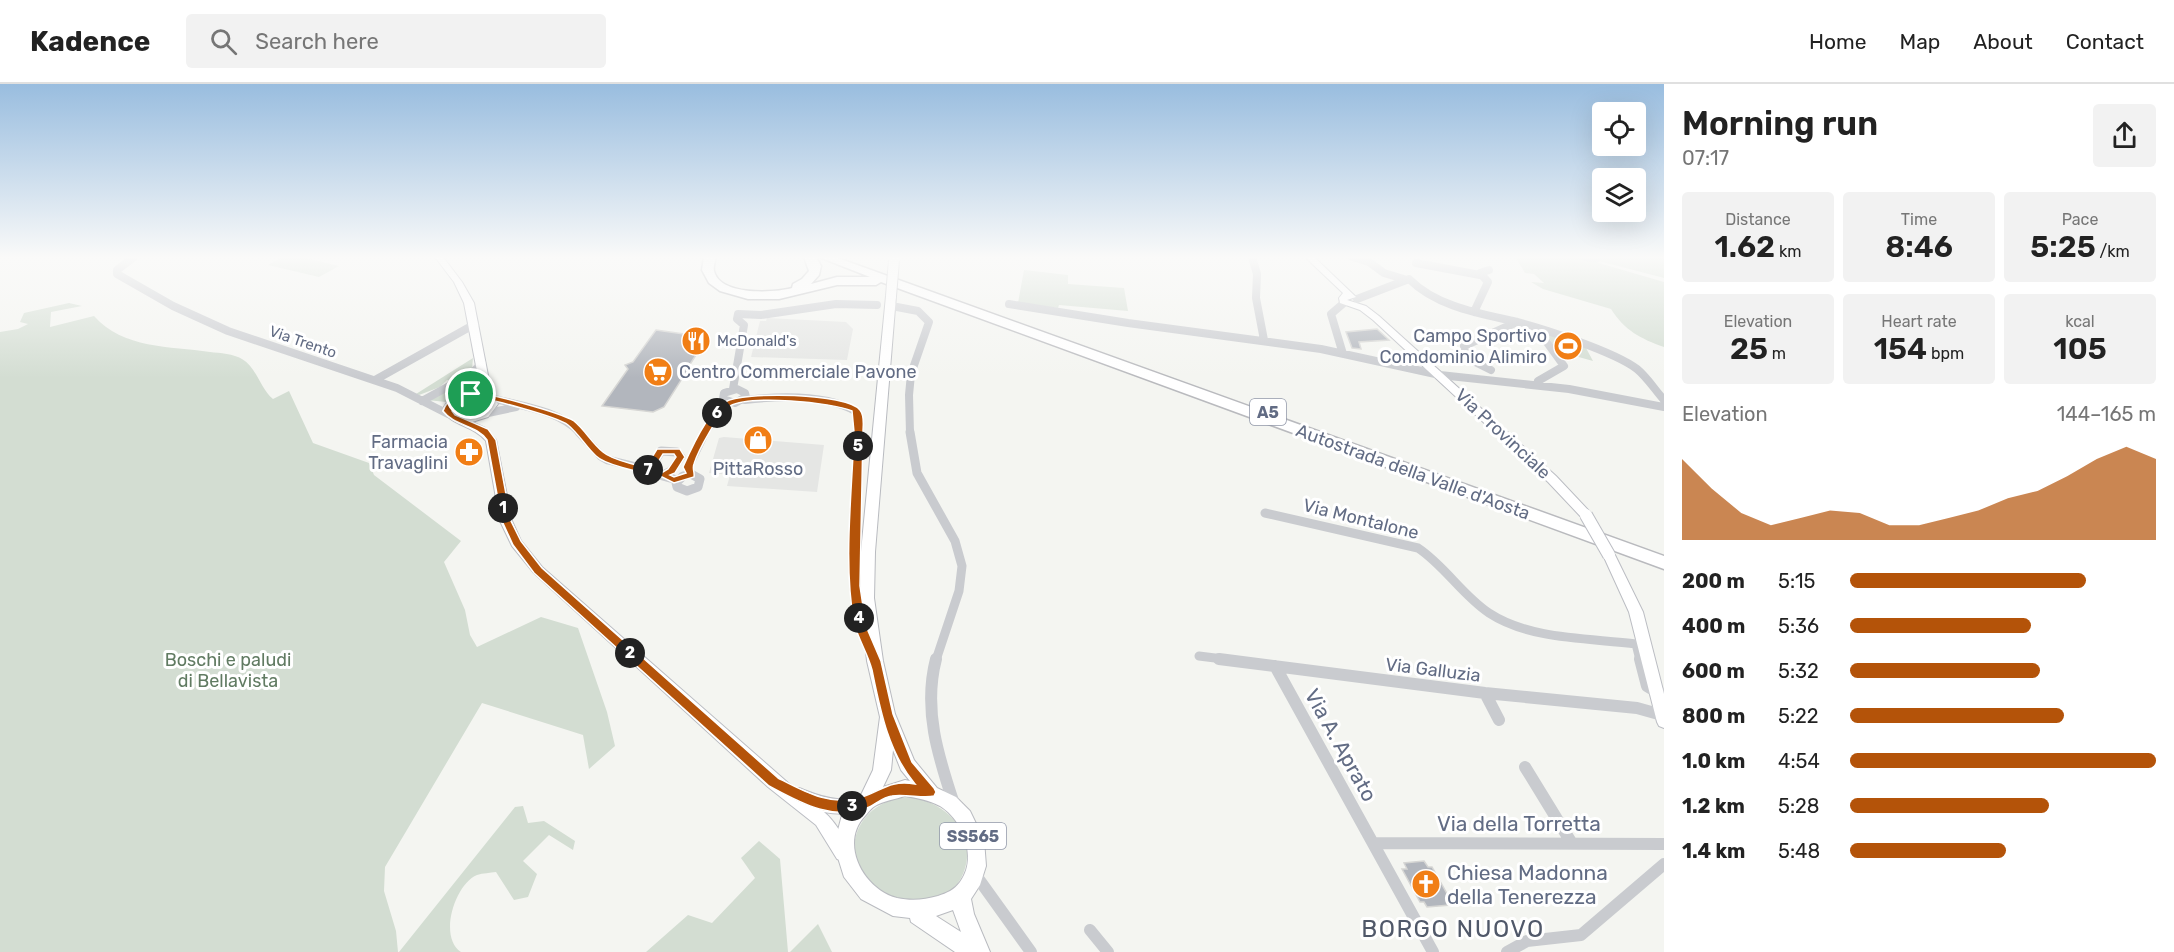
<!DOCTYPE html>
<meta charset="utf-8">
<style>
body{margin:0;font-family:Rubik,sans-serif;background:#f2f2f2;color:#222;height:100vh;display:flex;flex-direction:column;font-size:22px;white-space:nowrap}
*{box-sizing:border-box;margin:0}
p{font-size:20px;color:#767676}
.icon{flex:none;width:33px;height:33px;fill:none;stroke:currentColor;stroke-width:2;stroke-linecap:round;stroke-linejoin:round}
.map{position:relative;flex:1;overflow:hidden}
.side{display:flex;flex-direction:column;background:#fff;width:510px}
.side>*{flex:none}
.controls{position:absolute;left:1592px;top:18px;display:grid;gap:12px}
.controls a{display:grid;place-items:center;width:54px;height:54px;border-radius:6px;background:#fff;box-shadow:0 6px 24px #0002;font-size:30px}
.pin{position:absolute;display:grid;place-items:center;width:51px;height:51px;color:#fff;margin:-26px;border:3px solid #fff;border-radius:50%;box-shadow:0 2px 6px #0007}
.km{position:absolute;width:30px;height:30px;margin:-15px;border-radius:50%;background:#222;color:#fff;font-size:16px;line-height:30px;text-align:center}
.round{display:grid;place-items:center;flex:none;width:63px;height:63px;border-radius:6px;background:#f2f2f2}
.overview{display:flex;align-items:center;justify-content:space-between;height:102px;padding:0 18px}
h1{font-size:33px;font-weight:600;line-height:45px}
.figures{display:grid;grid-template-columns:repeat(3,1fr);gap:9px;height:102px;padding:6px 18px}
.figures div{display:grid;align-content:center;border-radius:6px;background:#f2f2f2;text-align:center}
.figures b{font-size:30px;font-weight:600}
.figures small{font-size:16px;font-weight:400}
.figures p{font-size:16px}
.chart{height:168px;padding:12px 18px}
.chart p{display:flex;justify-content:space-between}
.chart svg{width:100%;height:108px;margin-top:6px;fill:#b45309;opacity:.7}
ul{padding:0 18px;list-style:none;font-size:20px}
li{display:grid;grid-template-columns:96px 72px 1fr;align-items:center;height:45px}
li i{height:15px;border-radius:8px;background:#b45309}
header{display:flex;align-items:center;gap:36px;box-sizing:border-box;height:84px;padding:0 30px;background:#fff;border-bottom:2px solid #e0e0e0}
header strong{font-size:28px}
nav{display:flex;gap:33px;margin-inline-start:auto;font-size:21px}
.search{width:420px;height:54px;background:#f2f2f2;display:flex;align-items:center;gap:15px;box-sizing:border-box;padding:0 21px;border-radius:6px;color:#767676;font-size:22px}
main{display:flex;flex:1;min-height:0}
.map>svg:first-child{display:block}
.built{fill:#e5e6e4}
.green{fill:#d3ddd2}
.building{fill:#b2b6bd;stroke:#d6d6d4;stroke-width:1.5}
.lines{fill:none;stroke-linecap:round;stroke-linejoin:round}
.secondary-casing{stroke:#bbbdc3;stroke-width:2}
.primary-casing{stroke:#b9bbc0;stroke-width:2}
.highway-casing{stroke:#b9babe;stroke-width:3}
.street-far2{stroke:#c9cbcf;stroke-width:8}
.street-far1{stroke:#c9cbcf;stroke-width:9}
.street{stroke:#c9cbcf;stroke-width:12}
.secondary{fill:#fff;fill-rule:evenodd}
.primary{fill:#fff;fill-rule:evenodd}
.highway{fill:#fff;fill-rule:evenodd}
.secondary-bridge-casing{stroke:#bbbdc3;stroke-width:14;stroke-linecap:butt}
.primary-bridge-casing{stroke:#b9bbc0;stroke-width:12;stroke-linecap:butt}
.secondary-bridge{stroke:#fff;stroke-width:12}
.primary-bridge{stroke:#fff;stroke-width:10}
.route{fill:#b45309;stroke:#fff;stroke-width:1.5;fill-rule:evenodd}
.labels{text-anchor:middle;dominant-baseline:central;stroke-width:6;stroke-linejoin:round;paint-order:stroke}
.far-poi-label{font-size:15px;fill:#626c84;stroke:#fff;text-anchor:start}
.far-street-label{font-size:15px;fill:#626c84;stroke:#fff}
.shield{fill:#fff;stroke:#9198a9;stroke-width:1.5}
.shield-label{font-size:16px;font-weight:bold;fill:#626c84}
.poi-label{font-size:18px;fill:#626c84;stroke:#fff;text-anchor:end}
.street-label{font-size:18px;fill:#626c84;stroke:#fff}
.park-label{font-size:18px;fill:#617b62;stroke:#fff}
.near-street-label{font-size:21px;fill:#626c84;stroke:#fff}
.near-poi-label{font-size:21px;fill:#626c84;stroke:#fff;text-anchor:start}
.near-neighbourhood-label{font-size:24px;letter-spacing:1.5px;fill:#505869;stroke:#fff}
</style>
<header>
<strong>Kadence</strong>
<div class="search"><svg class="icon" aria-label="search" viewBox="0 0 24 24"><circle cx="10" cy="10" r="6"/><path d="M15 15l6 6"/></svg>Search here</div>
<nav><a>Home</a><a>Map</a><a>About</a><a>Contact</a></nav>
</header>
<main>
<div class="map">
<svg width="1664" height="868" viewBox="0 0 1664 868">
<rect width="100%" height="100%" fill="#f4f5f1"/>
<path class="built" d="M767 234 846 238 853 245 847 276 751 273 760 237H766Z
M724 353 824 361 817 408 727 402 730 391 709 389 719 354Z"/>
<path class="green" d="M282 173H301L339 182 319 193 268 181Z
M1578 173 1664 198V263C1641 255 1624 246 1611 225L1543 205 1531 198 1544 199 1534 190 1525 189 1516 174Z
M1597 173H1664V194L1599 177Z
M1024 186 1068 191V200L1124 204 1128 227 1059 221 1058 224 1018 219Z
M69 219 82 222 51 228 50 243 94 232C123 265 170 262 210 268 220 269 234 270 242 275 257 284 260 304 273 315L289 307 313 359 369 379 374 391 461 457 444 478 465 526 470 551 477 563 541 533 578 544 607 628 615 662 589 685 583 651 482 619 385 783 384 807 396 847 398 868H0V248L18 245 28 240 20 238 24 229Z
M1546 249 1586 264 1593 277 1557 267Z
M473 274 472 285 456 297 447 296 440 303 419 311 416 310Z
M477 297 474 306 446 318 427 316 444 307 456 306 461 300Z
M482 313 489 319 482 329 462 334 452 328V324L463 314Z
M909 713C947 718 979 750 963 790 959 799 951 810 941 813 936 815 929 815 923 816 918 817 911 820 905 819 900 819 893 814 888 812 833 787 849 716 909 713Z
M523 722 528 739 544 737 575 757 573 766 549 751 523 777 537 790 528 813 514 816 496 788C490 789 483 789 477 791 455 800 438 853 461 868H399L515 723Z
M759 757 780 775 788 868H646L688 831 712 839 755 794 741 774Z
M818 840 832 868H790Z"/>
<path class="building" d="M1377 245 1389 256 1359 258 1361 265 1352 264 1346 248Z
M656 246 684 250 692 247 705 257 687 285 691 290 683 293 664 323 653 328 602 322 628 285 625 281 633 278Z
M1424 777 1428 783H1432L1450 815H1446L1450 821 1427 823 1424 818H1420L1402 785H1407L1404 779Z"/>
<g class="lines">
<g class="secondary-casing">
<path id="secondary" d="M435 173H443L462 198 474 219 492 312 498 320 488 333 472 338 485 344 496 356 512 437 521 457 542 483 795 705 799 704C812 709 823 714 837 715 848 715 860 710 871 714L873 719 871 724C856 730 840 731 824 728 836 738 845 755 851 769L849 775 843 777 837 775 816 741 768 703 534 489 512 462 500 437 486 357C474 342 453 342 442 327 449 311 464 306 481 308L464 219 454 198ZM470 314H483L488 320 477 330 460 333 452 327C456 319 462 316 470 314Z
M1305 173H1314L1356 213 1347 216 1366 222 1379 232 1556 392 1590 428 1592 431 1590 434H1582L1548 398 1373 236 1360 226 1340 219 1339 214 1343 209Z
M1609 467 1613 468 1615 471 1643 528 1664 610V644L1659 642 1657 638 1629 528 1603 471 1605 468Z"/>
</g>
<g class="primary-casing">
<path id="primary" d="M891 209 896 212 875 468 874 514 883 577 895 630 914 676 937 704 956 713 970 727 984 756 986 782 980 801 971 815 974 830 990 868H955L911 838 910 834 893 832 861 815 844 793 834 761 842 731 861 711 873 686 880 633 867 577 860 514 861 468 886 212ZM893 666 901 686 910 697 905 696 883 703 891 686ZM905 712C917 714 929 716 940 722 963 736 978 774 960 798 954 806 947 809 938 812 924 816 911 817 897 814 863 805 839 759 865 732 868 729 871 724 875 722 883 717 896 715 905 712ZM953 826 961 848 936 832Z"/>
</g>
<g class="highway-casing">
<path id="highway" d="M704 173H716C715 177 713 183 714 187 720 212 774 209 792 204L793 200 802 195 809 187 804 173H816L821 182 819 191 811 200 837 193H870L819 173H835L1664 472V485L881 198 876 201H837L779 215H748L720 207 709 199 702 186Z"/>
</g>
<path class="street-far2" d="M134 173 117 186V190L173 222 228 247 397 304 448 330
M1252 173 1257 190 1256 214 1264 256
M1352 173 1369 178 1384 189 1407 196
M1585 173 1596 175 1594 173
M1416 179 1480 191
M1357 215 1409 195C1436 222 1477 229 1513 237 1542 244 1615 268 1637 285 1647 293 1655 306 1664 316
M1009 220 1128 239 1321 265 1440 291 1569 305 1664 323
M897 223 918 227 929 238 911 290 909 311 910 349
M1474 228 1488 198 1480 189 1489 186
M1538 246 1564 282 1538 297
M1343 270 1331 230 1345 218
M1491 286 1469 275 1464 262 1517 238
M375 296 475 240
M733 305 744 241 737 235 738 230 761 231 836 220 877 221
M737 305 745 309 746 313 735 319 723 315 724 309Z
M491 314C521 322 559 326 580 349
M745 316C779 312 827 310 857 328L859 349
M422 317 471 290 482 279
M488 329 516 323
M704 349 728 319"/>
<path class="street-far1" d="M579 348 601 372 608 376 649 386 652 389 677 396
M859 348 854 502 860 542 869 561
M910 348 917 389 955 457 962 482 959 507 936 576
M649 386 661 367 677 368 681 373 671 387 663 391
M691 390 688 383 705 348
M691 390 700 395 698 403 687 407 677 403 676 399 683 392Z
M1265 429 1418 464C1445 482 1462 511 1489 529 1530 556 1589 554 1636 560L1640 576
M1199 572 1231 576"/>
<path class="street" d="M936 575C923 625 938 672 954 720
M1219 575 1485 609 1637 624 1662 631
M1640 575 1647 602 1664 612
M1275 582 1433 868
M1485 609 1499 636
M1525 683 1571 758
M1373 759 1664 760
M975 790 1031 868
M1090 846 1108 868
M1507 868 1527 857 1581 851 1664 780"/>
<use href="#secondary" class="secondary"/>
<use href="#primary" class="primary"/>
<use href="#highway" class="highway"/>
<g class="secondary-bridge-casing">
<path id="secondary-bridge" d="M1586 431 1609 471"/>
</g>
<g class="primary-bridge-casing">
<path id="primary-bridge" d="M891 212 894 176"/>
</g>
<use href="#secondary-bridge" class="secondary-bridge"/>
<use href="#primary-bridge" class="primary-bridge"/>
</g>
<linearGradient id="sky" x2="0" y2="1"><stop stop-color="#99bddf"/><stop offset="0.59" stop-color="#fafaf9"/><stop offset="1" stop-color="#fafaf9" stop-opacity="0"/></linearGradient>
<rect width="1664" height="294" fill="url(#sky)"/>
<path class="route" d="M471 308C486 308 562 329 574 337 585 346 592 359 603 368 612 376 631 379 642 383H646L657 365H680L685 373 675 389 670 391 674 393 686 389 683 383C690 367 709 326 725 318 743 307 847 309 860 326 865 332 863 341 863 348L860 502 866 542 881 577 893 630 912 678 934 704 936 708 934 712C925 715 906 710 892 712 883 713 876 720 867 724 831 737 801 719 769 702L534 489 513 461 502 437 487 356C477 341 454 342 443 327 447 314 459 311 471 308ZM472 313C485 313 558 333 568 341 579 350 586 363 596 372 604 380 641 390 652 388L663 370H674L676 373 668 385 658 391 674 399 694 393C695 388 692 385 694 380 698 367 719 328 730 322 750 311 831 318 852 327L854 348C852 410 843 478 854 539 858 555 868 570 872 586 880 625 888 668 915 700 889 696 883 706 862 713 831 723 805 708 778 694L542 484 521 457 511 437 496 356 488 345 455 331 452 327 458 318Z"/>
<defs>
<g id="restaurant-disc" transform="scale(1.5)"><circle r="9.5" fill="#f17e15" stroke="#fff"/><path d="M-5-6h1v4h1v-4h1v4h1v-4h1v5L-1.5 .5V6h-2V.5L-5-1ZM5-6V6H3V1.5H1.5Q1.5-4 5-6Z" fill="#fff"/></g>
<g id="stadium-disc" transform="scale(1.5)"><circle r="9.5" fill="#f17e15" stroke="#fff"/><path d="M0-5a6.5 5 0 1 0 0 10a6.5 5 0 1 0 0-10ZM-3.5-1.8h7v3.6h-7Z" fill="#fff"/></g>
<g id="supermarket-disc" transform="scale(1.5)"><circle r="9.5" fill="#f17e15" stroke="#fff"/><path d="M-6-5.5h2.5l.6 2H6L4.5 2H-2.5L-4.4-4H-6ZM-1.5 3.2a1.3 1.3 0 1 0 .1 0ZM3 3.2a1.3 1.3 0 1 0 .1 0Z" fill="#fff"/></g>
<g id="shop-disc" transform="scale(1.5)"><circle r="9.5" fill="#f17e15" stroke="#fff"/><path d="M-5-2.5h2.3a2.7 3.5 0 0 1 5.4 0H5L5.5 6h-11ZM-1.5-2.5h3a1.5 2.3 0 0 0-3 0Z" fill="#fff"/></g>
<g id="pharmacy-disc" transform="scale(1.5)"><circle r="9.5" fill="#f17e15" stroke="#fff"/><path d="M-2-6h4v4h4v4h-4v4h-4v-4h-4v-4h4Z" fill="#fff"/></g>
<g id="church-disc" transform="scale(1.5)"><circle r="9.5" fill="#f17e15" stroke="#fff"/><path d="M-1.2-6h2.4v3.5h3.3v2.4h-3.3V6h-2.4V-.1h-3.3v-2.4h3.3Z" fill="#fff"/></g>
</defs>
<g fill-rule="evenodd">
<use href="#restaurant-disc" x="696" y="257"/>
<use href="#stadium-disc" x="1568" y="262"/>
<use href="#supermarket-disc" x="658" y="288"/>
<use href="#shop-disc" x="758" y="356"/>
<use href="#pharmacy-disc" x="469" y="368"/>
<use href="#church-disc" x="1426" y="800"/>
</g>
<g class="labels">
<g class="far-poi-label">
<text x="717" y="257">McDonald's</text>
</g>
<g class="far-street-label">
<text transform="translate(303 258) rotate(19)">Via Trento</text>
</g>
<g class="shield">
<rect x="1250" y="315" width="36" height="26" rx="4.5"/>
<rect x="940" y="739" width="66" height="26" rx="4.5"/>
</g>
<g class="shield-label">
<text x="1268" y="328">A5</text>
<text x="973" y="752">SS565</text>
</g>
<g class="poi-label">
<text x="1547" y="252">Campo Sportivo<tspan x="1547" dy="21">Comdominio Alimiro</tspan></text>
<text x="679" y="288" text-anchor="start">Centro Commerciale Pavone</text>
<text x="448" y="358">Farmacia<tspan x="448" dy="21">Travaglini</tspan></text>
<text x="758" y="385" text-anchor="middle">PittaRosso</text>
</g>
<g class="street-label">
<text transform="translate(1503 350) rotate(43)">Via Provinciale</text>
<text transform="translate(1413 388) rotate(20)">Autostrada della Valle d'Aosta</text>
<text transform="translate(1361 435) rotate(14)">Via Montalone</text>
<text transform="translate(1433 586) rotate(7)">Via Galluzia</text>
</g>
<g class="park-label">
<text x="228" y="576">Boschi e paludi<tspan x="228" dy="21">di Bellavista</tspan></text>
</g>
<g class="near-street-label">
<text transform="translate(1341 661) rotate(61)">Via A. Aprato</text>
<text x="1519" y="739">Via della Torretta</text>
</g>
<g class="near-poi-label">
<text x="1447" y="788">Chiesa Madonna<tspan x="1447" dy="24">della Tenerezza</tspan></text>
</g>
<g class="near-neighbourhood-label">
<text x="1453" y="845">BORGO NUOVO</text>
</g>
</g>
</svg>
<div class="controls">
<a><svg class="icon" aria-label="locate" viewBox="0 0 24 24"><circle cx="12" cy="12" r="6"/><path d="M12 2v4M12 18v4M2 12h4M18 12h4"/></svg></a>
<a><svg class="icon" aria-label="layers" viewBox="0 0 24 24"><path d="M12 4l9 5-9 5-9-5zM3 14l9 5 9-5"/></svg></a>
</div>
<div class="pin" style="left:471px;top:310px;background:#1e9e55"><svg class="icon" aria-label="arrive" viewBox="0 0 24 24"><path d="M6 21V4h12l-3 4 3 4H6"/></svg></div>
<b class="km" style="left:503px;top:424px">1</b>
<b class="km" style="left:630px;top:569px">2</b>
<b class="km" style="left:852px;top:722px">3</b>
<b class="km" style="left:859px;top:534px">4</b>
<b class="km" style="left:858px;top:362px">5</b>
<b class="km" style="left:717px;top:329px">6</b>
<b class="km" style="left:648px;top:386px">7</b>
</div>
<section class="side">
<div class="overview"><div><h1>Morning run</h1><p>07:17</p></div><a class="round"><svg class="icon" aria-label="share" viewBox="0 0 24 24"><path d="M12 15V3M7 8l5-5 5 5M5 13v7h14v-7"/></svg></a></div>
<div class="figures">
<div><p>Distance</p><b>1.62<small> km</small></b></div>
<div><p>Time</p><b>8:46</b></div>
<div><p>Pace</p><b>5:25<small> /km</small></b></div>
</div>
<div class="figures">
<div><p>Elevation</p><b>25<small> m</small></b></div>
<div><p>Heart rate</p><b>154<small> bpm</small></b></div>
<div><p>kcal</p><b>105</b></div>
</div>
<div class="chart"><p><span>Elevation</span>144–165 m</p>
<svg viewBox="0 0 160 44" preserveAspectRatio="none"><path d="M0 44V11L10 23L20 33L30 38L40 35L50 32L60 33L70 38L80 38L90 35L100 32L110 27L120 24L130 18L140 11L150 6L160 11V44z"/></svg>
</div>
<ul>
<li><b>200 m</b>5:15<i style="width:77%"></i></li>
<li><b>400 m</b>5:36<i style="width:59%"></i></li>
<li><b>600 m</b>5:32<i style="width:62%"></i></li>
<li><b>800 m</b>5:22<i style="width:70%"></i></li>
<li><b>1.0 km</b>4:54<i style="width:100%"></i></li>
<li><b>1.2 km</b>5:28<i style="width:65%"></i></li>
<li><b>1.4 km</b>5:48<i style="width:51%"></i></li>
</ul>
</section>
</main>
